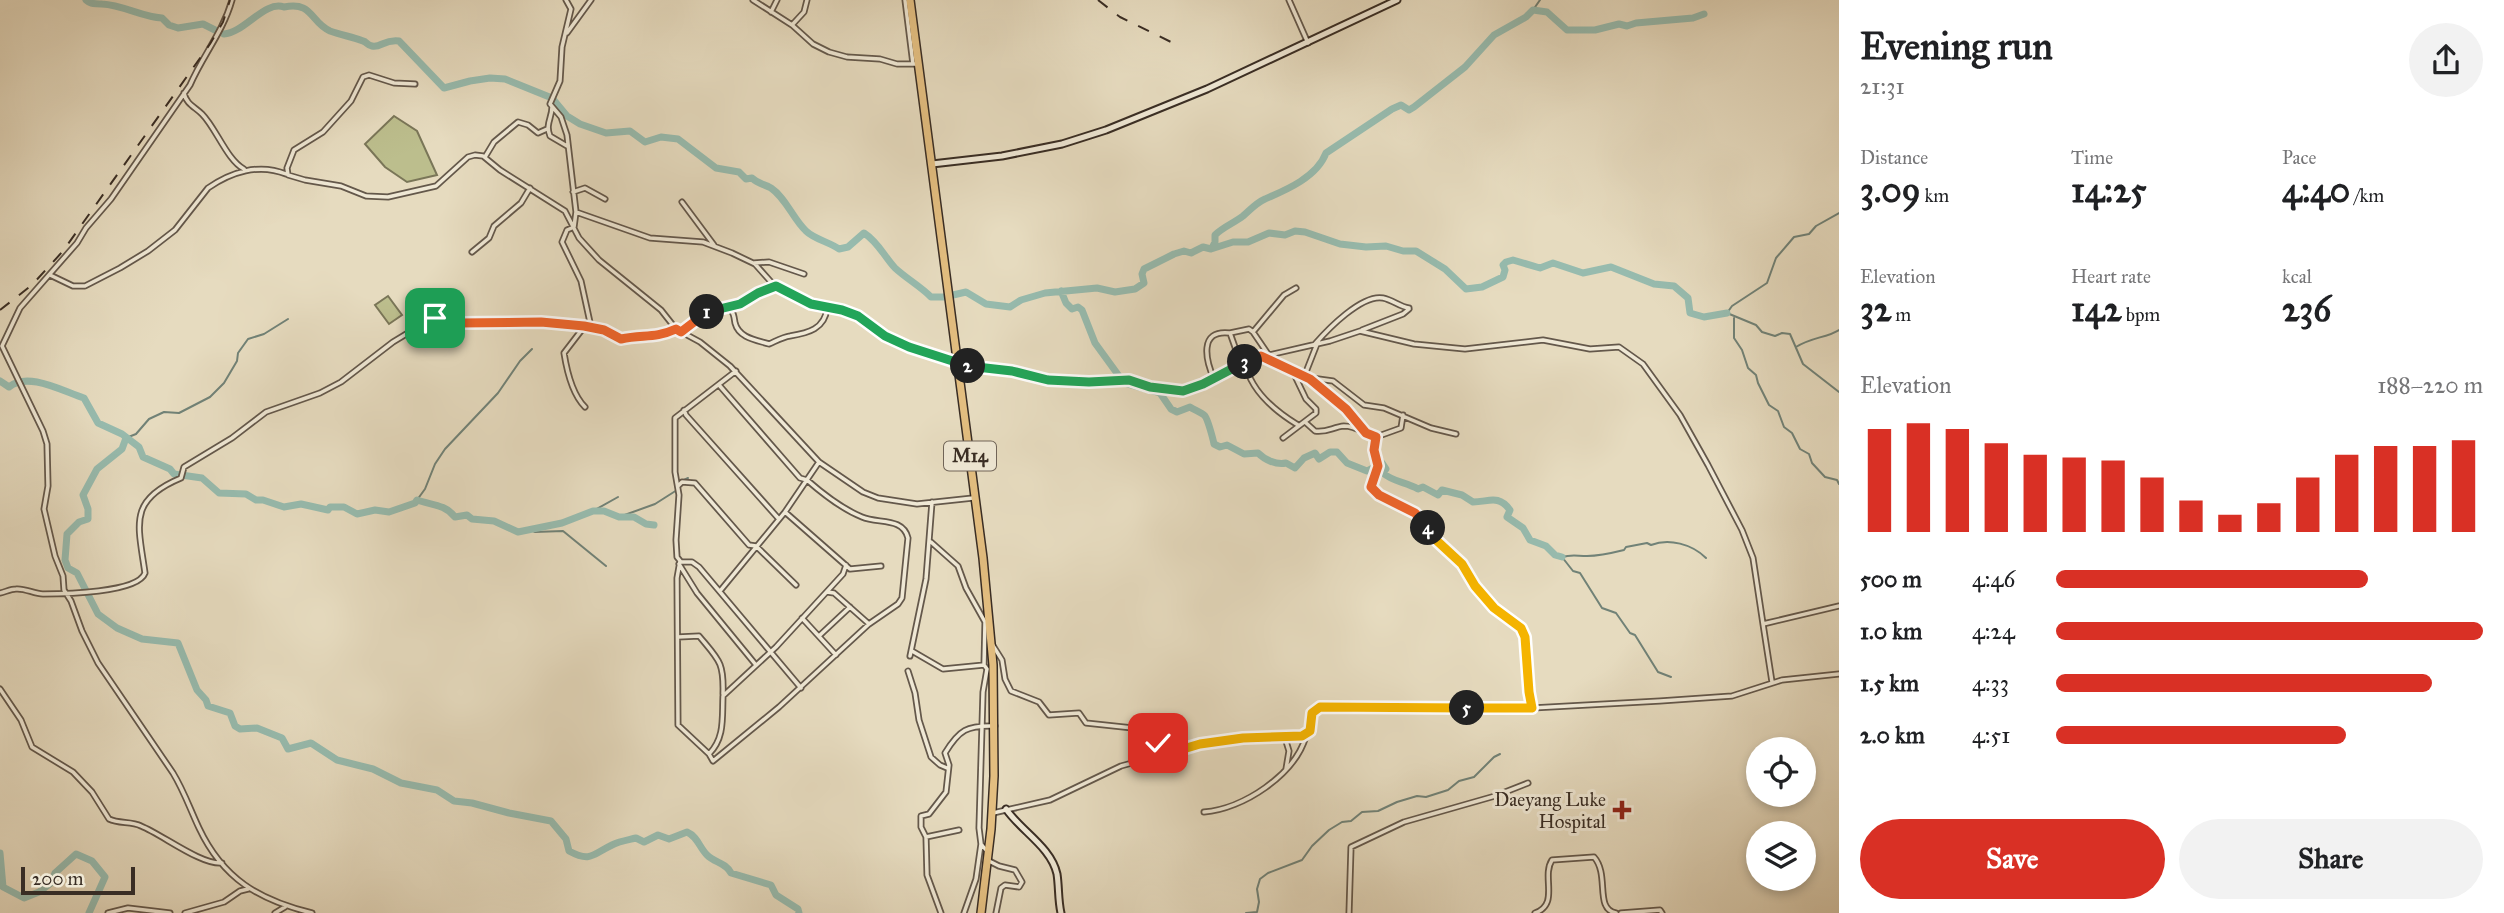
<!DOCTYPE html>
<meta charset="utf-8">
<style>
body{margin:0;font-family:"IM FELL Great Primer",serif;background:#f2f2f2;color:#202124;height:100vh;display:flex;flex-direction:column;font-size:26px;white-space:nowrap}
*{box-sizing:border-box;margin:0}
p{font-size:23px;color:#757577}
.icon{flex:none;width:38px;height:38px;fill:none;stroke:currentColor;stroke-width:2;stroke-linecap:round;stroke-linejoin:round}
.map{position:relative;flex:1;overflow:hidden}
.panel{display:flex;flex-direction:column;background:#fff;width:665px}
.panel>*{flex:none}
.tools{position:absolute;left:1746px;top:737px;display:grid;gap:14px}
.tools a{display:grid;place-items:center;width:70px;height:70px;border-radius:50%;background:#fff;box-shadow:0 4px 10px #0003;font-size:35px}
.scale{position:absolute;left:21px;bottom:18px;width:114px;box-sizing:border-box;padding-left:7px;border:4px solid #392d24;border-top:0;font-size:19px;line-height:24px;white-space:nowrap;color:#392d24;-webkit-text-stroke:5px #efe8d5;paint-order:stroke}
.pin{position:absolute;display:grid;place-items:center;width:60px;height:60px;color:#fff;margin:-30px;border-radius:14px;box-shadow:0 4px 10px #0006}
.km{position:absolute;width:35px;height:35px;margin:-18px;border-radius:50%;background:#222;color:#fff;font-size:19px;line-height:35px;text-align:center}
.round{display:grid;place-items:center;flex:none;width:74px;height:74px;border-radius:37px;background:#f2f2f2}
.overview{display:flex;align-items:center;justify-content:space-between;height:119px;padding:0 21px}
h1{font-size:38px;font-weight:700;line-height:52px}
.figures{display:grid;grid-template-columns:repeat(3,1fr);gap:10px;height:119px;padding:7px 21px}
.figures div{display:grid;align-content:center}
.figures b{font-size:35px;font-weight:700}
.figures small{font-size:19px;font-weight:400}
.figures p{font-size:19px}
.chart{height:196px;padding:14px 21px}
.chart p{display:flex;justify-content:space-between}
.chart svg{width:100%;height:126px;margin-top:7px;stroke:#d93025;stroke-width:6}
.primary-button{display:flex;gap:14px;margin-top:auto;padding:14px 21px}
.primary-button a{flex:1;height:80px;border-radius:42px;background:#d93025;color:#fff;font-size:28px;font-weight:700;line-height:80px;text-align:center}
.primary-button a+a{background:#f2f2f2;color:#202124}
ul{padding:0 21px;list-style:none;font-size:23px}
li{display:grid;grid-template-columns:112px 84px 1fr;align-items:center;height:52px}
li i{height:18px;border-radius:9px;background:#d93025}
main{display:flex;flex:1;min-height:0}
.map>svg:first-child{display:block}
.green{fill:#bcbe8d;stroke:#7a7658;stroke-width:2}
.lines{fill:none;stroke-linecap:round;stroke-linejoin:round}
.stream{stroke:#718277;stroke-width:2}
.river{stroke:#97bbae;stroke-width:7}
.street-casing{stroke:#64584b;stroke-width:7}
.secondary-casing{stroke:#392d24;stroke-width:9}
.highway-casing{stroke:#392d24;stroke-width:10}
.street{stroke:#efe8d5;stroke-width:3.5}
.secondary{stroke:#efe8d5;stroke-width:5}
.highway{stroke:#e3be80;stroke-width:7}
.rail{stroke:#392d24;stroke-width:2;stroke-dasharray:12 12;stroke-linecap:butt}
.split-1-casing{stroke:#fff;stroke-width:14}
.split-2-casing{stroke:#fff;stroke-width:14}
.split-3-casing{stroke:#fff;stroke-width:14}
.split-4-casing{stroke:#fff;stroke-width:14}
.split-5-casing{stroke:#fff;stroke-width:14}
.split-6-casing{stroke:#fff;stroke-width:14}
.split-1{stroke:#f0652b;stroke-width:9}
.split-2{stroke:#22a559;stroke-width:9}
.split-3{stroke:#22a559;stroke-width:9}
.split-4{stroke:#f0652b;stroke-width:9}
.split-5{stroke:#f5b400;stroke-width:9}
.split-6{stroke:#f5b400;stroke-width:9}
.poi-dot{fill:#8f2418;stroke:#efe8d5;stroke-width:2.5}
.labels{text-anchor:middle;dominant-baseline:central;stroke-width:6;stroke-linejoin:round;paint-order:stroke}
.shield{fill:#efe8d5;stroke:#706559;stroke-width:2}
.shield-label{font-size:18px;font-weight:bold;fill:#392d24}
.poi-label{font-size:19px;fill:#392d24;stroke:#efe8d5;text-anchor:end}
</style>
<main>
<div class="map">
<svg width="1839" height="913" viewBox="0 0 1839 913">
<rect width="100%" height="100%" fill="#e6dbbf"/>
<filter id="stains"><feTurbulence type="fractalNoise" baseFrequency=".00286" numOctaves="4"/><feColorMatrix values="0 0 0 0 .2 0 0 0 0 .09 0 0 0 0 .02 0 0 0 .5 -.17"/></filter>
<radialGradient id="worn" r=".72"><stop offset=".6" stop-color="#630" stop-opacity="0"/><stop offset="1" stop-color="#630" stop-opacity=".3"/></radialGradient>
<path class="green" d="M394 116 417 131 437 175 407 182 385 167 365 144Z
M388 296 402 315 389 324 375 305Z"/>
<g class="lines">
<path class="stream" d="M1533 10 1540 0
M1839 213 1816 226 1809 234 1794 237 1776 258 1767 283 1732 306 1727 313 1756 325 1762 332 1775 336 1782 333 1790 334 1803 364 1839 392
M1734 318V338L1742 350 1748 368 1756 375 1758 383 1769 405 1778 411 1784 427 1792 433 1800 449 1809 454 1812 463 1825 477 1837 480 1839 484
M1796 347C1812 337 1826 338 1839 330
M126 438 136 434 149 419 164 412 179 413 210 397 224 383 237 361 238 353 248 339 264 334 288 319
M680 482 688 478
M417 500 425 489 435 464 445 449 498 393 520 361 532 349
M593 511 618 497
M619 517 655 504 677 490
M529 529 535 532 563 531 606 566
M1671 677 1658 672 1635 635 1630 633 1616 613 1602 608 1580 573 1573 571 1562 557C1572 554 1577 556 1587 556 1599 556 1612 553 1624 550L1626 547 1647 543 1651 545C1669 538 1692 544 1706 558
M1246 913 1257 912 1259 902 1257 889 1260 879 1268 873 1302 860 1312 846 1329 830 1342 822 1351 821 1362 812 1378 811 1397 802 1417 796 1426 797 1448 790 1459 781 1474 777 1494 757 1500 754"/>
<path class="river" d="M86 0C92 5 94 3 102 4 123 5 142 17 162 18L169 25 178 28 203 24 215 30
M224 34C244 33 265 0 284 7 313 1 310 22 330 31 341 35 353 37 363 41 367 42 367 45 372 46 381 48 384 39 399 41L444 88 470 81 490 78 505 79 552 98 567 116 580 124 606 133 630 131 645 142 661 137 678 139 716 168 739 172 746 179 752 178C758 184 764 184 771 188 786 198 793 219 806 231 814 239 829 242 839 249L848 247 864 233C878 242 884 256 895 268 907 279 920 286 931 297H944
M1212 248 1215 242V235C1223 227 1234 223 1243 216 1250 210 1256 203 1265 199 1286 190 1317 177 1326 153L1392 109 1401 105 1409 110 1414 107 1465 67 1494 35 1526 17 1533 10 1547 12 1567 30H1595L1619 24 1627 26 1636 23 1693 18 1704 14
M1061 291 1066 303 1072 309 1078 307 1082 310 1095 343 1119 376
M953 295 966 292 986 304 1010 307 1021 300 1045 293 1097 288 1115 292 1135 289 1144 283 1142 274 1144 269 1174 254 1184 251 1191 253 1203 247 1211 249 1233 242H1248L1269 233 1285 235 1295 231 1305 232 1340 244 1366 247 1386 246 1403 251H1416L1445 269 1466 289 1482 287 1503 277 1505 270 1503 265 1506 262 1513 260 1540 268 1553 263 1583 273 1611 267 1654 284 1674 286 1688 298 1690 313 1704 317 1727 313
M0 381 9 387C28 371 64 392 84 398L98 423 122 434 139 447 143 457 170 469 174 474 202 478 219 493 246 494 256 500H263L284 507 301 504 328 510 330 507H344L357 514 375 510 389 512 415 503 417 500C431 505 445 504 455 517L467 515 472 519 494 521 518 532 562 523 593 511H604L619 517H634L646 524 654 525
M1120 382 1160 393 1171 409 1177 412 1190 407C1194 410 1201 412 1205 416 1208 420 1213 439 1214 444L1220 447 1227 445 1244 454 1258 453C1265 460 1276 465 1286 463L1295 468 1304 458 1315 453 1319 459 1330 452H1337L1347 463 1367 471 1382 463 1386 469 1383 473C1393 482 1406 482 1418 489L1423 487 1438 495 1442 490 1462 495 1473 502C1489 502 1498 494 1510 510L1507 517 1523 528 1530 540 1546 546 1555 555 1562 557
M126 438 122 449 97 469 83 495 88 509V519L79 522 67 534 65 560 68 568 77 573 98 614 117 628 142 639 178 643 197 690 206 700 208 706 230 713 235 726 240 729 257 728 282 738 288 749 311 743 337 760 373 769 401 783 437 790 454 801 472 803 509 813 551 821 566 839 569 851C591 863 593 854 612 845 620 841 628 840 636 838L644 842 658 835 669 839 687 832C698 837 699 847 707 855 715 863 725 862 731 873L771 885 776 895 798 909 799 913
M0 853 3 887 24 898 39 892 51 883 55 873 76 854 92 861 105 877 89 913"/>
<g class="street-casing">
<path id="street" d="M232 0C223 32 203 55 190 85L111 199 86 228 77 243 20 308 2 346 43 431 47 444 48 486 44 509 55 556 63 576 64 590 71 601 82 631 98 663 173 773C184 791 190 809 199 828 223 879 259 900 312 913
M566 0 571 9 562 47 560 81 550 104 561 117 567 135 576 212 574 227 567 230 562 242 581 281 591 327
M753 0 792 25 813 44 829 52 847 57 880 59 897 64H916
M905 0 913 64
M1289 0 1308 43
M771 12 777 0
M792 25 804 12 807 0
M567 33 591 0
M415 84 394 83 369 75 363 77 351 101 323 132 294 150 287 168 288 175 305 180 341 186 366 196 388 197 436 186 468 157 475 155 483 156 500 170 565 211 579 238 599 260 661 310 676 329 700 342 730 366 819 462 863 492 878 498 917 504 973 498
M184 93C186 104 195 107 202 114 216 128 227 160 244 169
M552 107C552 118 545 124 550 136L567 146
M485 157 494 142 518 122 528 125 538 133 547 129
M573 192 585 188 605 199
M682 202 714 245
M576 212 650 238 703 242 732 253 755 264 772 283 787 293 817 306 853 313 893 340 959 365 1012 371 1047 380 1089 382 1129 380 1151 387 1183 391 1203 384 1256 358 1330 341 1360 331 1414 344 1465 349 1543 340 1590 349 1619 347 1643 364 1680 415 1708 465 1742 530 1753 558 1763 624
M472 252 489 238 494 226 521 203 530 188
M754 263 769 262 804 274
M50 275 73 286H85L120 268 148 251 175 230 208 188C231 172 259 163 286 174
M729 307C734 314 734 316 735 323 739 338 756 340 769 344 776 341 783 337 790 336 808 333 825 329 827 308
M584 327 564 353C567 372 572 394 585 407
M1362 330 1403 314 1409 309
M681 332 703 313 740 304 758 293 776 286
M1230 333 1249 329 1253 332
M1315 344C1328 329 1362 294 1383 298 1393 300 1400 307 1409 308
M1268 354 1253 332 1284 295 1296 288
M1261 356 1304 377 1333 381 1364 405 1384 408 1431 428 1456 434
M1245 362C1250 391 1275 411 1298 425
M736 371 675 418V472L679 495 676 540 677 557 681 562H692L699 567 801 688
M1304 377 1317 344
M1214 379C1206 361 1198 329 1230 333L1241 364
M1312 380 1346 409 1361 428
M719 385 800 478 807 480C823 494 842 509 862 517 878 524 903 517 908 538L902 598 898 604 869 624 779 707 713 761 709 754C725 738 722 718 723 696L776 647 843 574 846 565
M684 410 686 415 778 518
M1305 422 1315 431C1326 433 1333 427 1344 426 1357 426 1364 434 1376 437L1401 428 1403 415
M1376 437 1374 450 1378 466 1371 487 1379 495 1418 516 1435 539 1462 564 1475 586 1494 608 1521 628 1525 637 1529 692 1532 707
M1283 438 1316 413V409L1306 399 1294 374
M678 486 682 482 695 483 749 545 756 546 796 585
M785 512 850 569 881 566
M931 542 958 566 966 588 985 622
M680 561 677 578 678 725 709 754
M679 564 697 593 756 665
M720 591 785 512 819 462
M827 592 834 593 869 624
M0 593C5 592 11 589 16 589 25 588 34 594 43 594 62 594 138 593 145 573 138 524 128 500 181 478L184 467 232 438 266 412 320 393 341 382 393 342 431 319 438 318 459 323 541 322 585 326 604 330 621 339C643 334 654 339 676 329
M802 618 836 655
M985 622 984 665 987 669 983 692 979 828 981 844 986 850
M819 636 850 607
M678 637 699 636C719 660 724 662 723 694
M992 644 1002 660 1005 679 1011 691 1039 702 1049 715 1079 713 1086 723 1142 729 1157 740 1163 755
M912 651 943 669 984 665
M910 656 926 579 932 502
M908 671 915 693 919 720 931 757 940 765 947 768
M1772 682 1763 624 1839 606
M0 689 21 720 32 747 73 772 92 792 109 819C119 824 131 821 141 826 163 835 201 865 222 863
M1285 738 1289 751 1286 769
M1204 812C1243 809 1295 775 1306 736
M993 813 1050 800 1121 766 1193 746 1250 737H1297L1307 735 1309 731 1312 713 1320 707 1532 708 1660 701 1732 696 1782 680 1839 674
M926 837 959 830
M987 860 999 866 1015 870 1022 882 1019 887 1005 885 1001 888 996 913
M108 913 128 908 170 913
M185 913 224 902 240 891 248 889
M275 913 285 907
M941 913 927 875 926 837 921 827V816L929 814 946 792 949 765 945 753C959 730 967 725 995 726
M964 913 976 879 981 844
M1349 913 1351 847 1404 822 1495 796 1528 783
M1535 913C1560 904 1541 877 1552 860L1594 857C1610 875 1594 909 1616 913
M1621 913 1660 910 1662 913"/>
</g>
<g class="secondary-casing">
<path id="secondary" d="M932 164 1002 156 1062 144 1106 130 1207 89 1397 0
M1006 809C1021 831 1051 847 1057 874 1059 887 1058 900 1061 913"/>
</g>
<g class="highway-casing">
<path id="highway" d="M910 0 983 558 993 665 994 776 991 829 981 913"/>
</g>
<use href="#street" class="street"/>
<use href="#secondary" class="secondary"/>
<use href="#highway" class="highway"/>
<path class="rail" d="M1098 0 1120 17 1171 42
M0 310 32 285 63 251 210 44 223 22 230 0"/>
</g>
<g class="lines">
<g class="split-1-casing">
<path id="split-1" d="M435 318 459 323 541 322 584 326 604 330 621 339C643 334 654 339 676 329L681 332 707 312"/>
</g>
<g class="split-2-casing">
<path id="split-2" d="M707 312 740 304 758 293 776 286 811 304 842 310 858 316 885 336 909 347 968 366"/>
</g>
<g class="split-3-casing">
<path id="split-3" d="M968 366 1012 371 1048 380 1089 382 1129 380 1150 387 1183 391 1203 384 1245 362"/>
</g>
<g class="split-4-casing">
<path id="split-4" d="M1245 362 1261 356 1310 379 1346 409 1366 433 1376 437 1374 450 1378 466 1371 487 1379 495 1415 513 1428 528"/>
</g>
<g class="split-5-casing">
<path id="split-5" d="M1428 528 1435 539 1462 564 1475 586 1494 608 1521 628 1525 637 1529 692 1532 708H1467"/>
</g>
<g class="split-6-casing">
<path id="split-6" d="M1158 743 1163 755 1200 744 1243 738 1302 736 1310 731 1312 713 1320 707 1467 708"/>
</g>
<use href="#split-1" class="split-1"/>
<use href="#split-2" class="split-2"/>
<use href="#split-3" class="split-3"/>
<use href="#split-4" class="split-4"/>
<use href="#split-5" class="split-5"/>
<use href="#split-6" class="split-6"/>
</g>
<path class="poi-dot" d="M1618.5 799.5h7v7h7v7h-7v7h-7v-7h-7v-7h7z"/>
<g class="labels">
<rect class="shield" x="944" y="441.5" width="52" height="29" rx="5"/>
<g class="shield-label">
<text x="970" y="456">M14</text>
</g>
<g class="poi-label">
<text x="1606" y="799">Daeyang Luke<tspan x="1606" dy="22">Hospital</tspan></text>
</g>
</g>
<rect width="100%" height="100%" filter="url(#stains)"/>
<rect width="100%" height="100%" fill="url(#worn)"/>
</svg>
<div class="tools">
<a><svg class="icon" aria-label="locate" viewBox="0 0 24 24"><circle cx="12" cy="12" r="6"/><path d="M12 2v4M12 18v4M2 12h4M18 12h4"/></svg></a>
<a><svg class="icon" aria-label="layers" viewBox="0 0 24 24"><path d="M12 4l9 5-9 5-9-5zM3 14l9 5 9-5"/></svg></a>
</div>
<div class="scale">200 m</div>
<div class="pin" style="left:435px;top:318px;background:#1e9e55"><svg class="icon" aria-label="arrive" viewBox="0 0 24 24"><path d="M6 21V4h12l-3 4 3 4H6"/></svg></div>
<div class="pin" style="left:1158px;top:743px;background:#d93025"><svg class="icon" aria-label="check" viewBox="0 0 24 24"><path d="M5 12l5 5 9-10"/></svg></div>
<b class="km" style="left:707px;top:312px">1</b>
<b class="km" style="left:968px;top:366px">2</b>
<b class="km" style="left:1245px;top:362px">3</b>
<b class="km" style="left:1428px;top:528px">4</b>
<b class="km" style="left:1467px;top:708px">5</b>
</div>
<section class="panel">
<div class="overview"><div><h1>Evening run</h1><p>21:31</p></div><a class="round"><svg class="icon" aria-label="share" viewBox="0 0 24 24"><path d="M12 15V3M7 8l5-5 5 5M5 13v7h14v-7"/></svg></a></div>
<div class="figures">
<div><p>Distance</p><b>3.09<small> km</small></b></div>
<div><p>Time</p><b>14:25</b></div>
<div><p>Pace</p><b>4:40<small> /km</small></b></div>
</div>
<div class="figures">
<div><p>Elevation</p><b>32<small> m</small></b></div>
<div><p>Heart rate</p><b>142<small> bpm</small></b></div>
<div><p>kcal</p><b>236</b></div>
</div>
<div class="chart"><p><span>Elevation</span>188–220 m</p>
<svg viewBox="0 0 160 44" preserveAspectRatio="none"><path d="M5 44V8M15 44V6M25 44V8M35 44V13M45 44V17M55 44V18M65 44V19M75 44V25M85 44V33M95 44V38M105 44V34M115 44V25M125 44V17M135 44V14M145 44V14M155 44V12"/></svg>
</div>
<ul>
<li><b>500 m</b>4:46<i style="width:73%"></i></li>
<li><b>1.0 km</b>4:24<i style="width:100%"></i></li>
<li><b>1.5 km</b>4:33<i style="width:88%"></i></li>
<li><b>2.0 km</b>4:51<i style="width:68%"></i></li>
</ul>
<div class="primary-button"><a>Save</a><a>Share</a></div>
</section>
</main>
